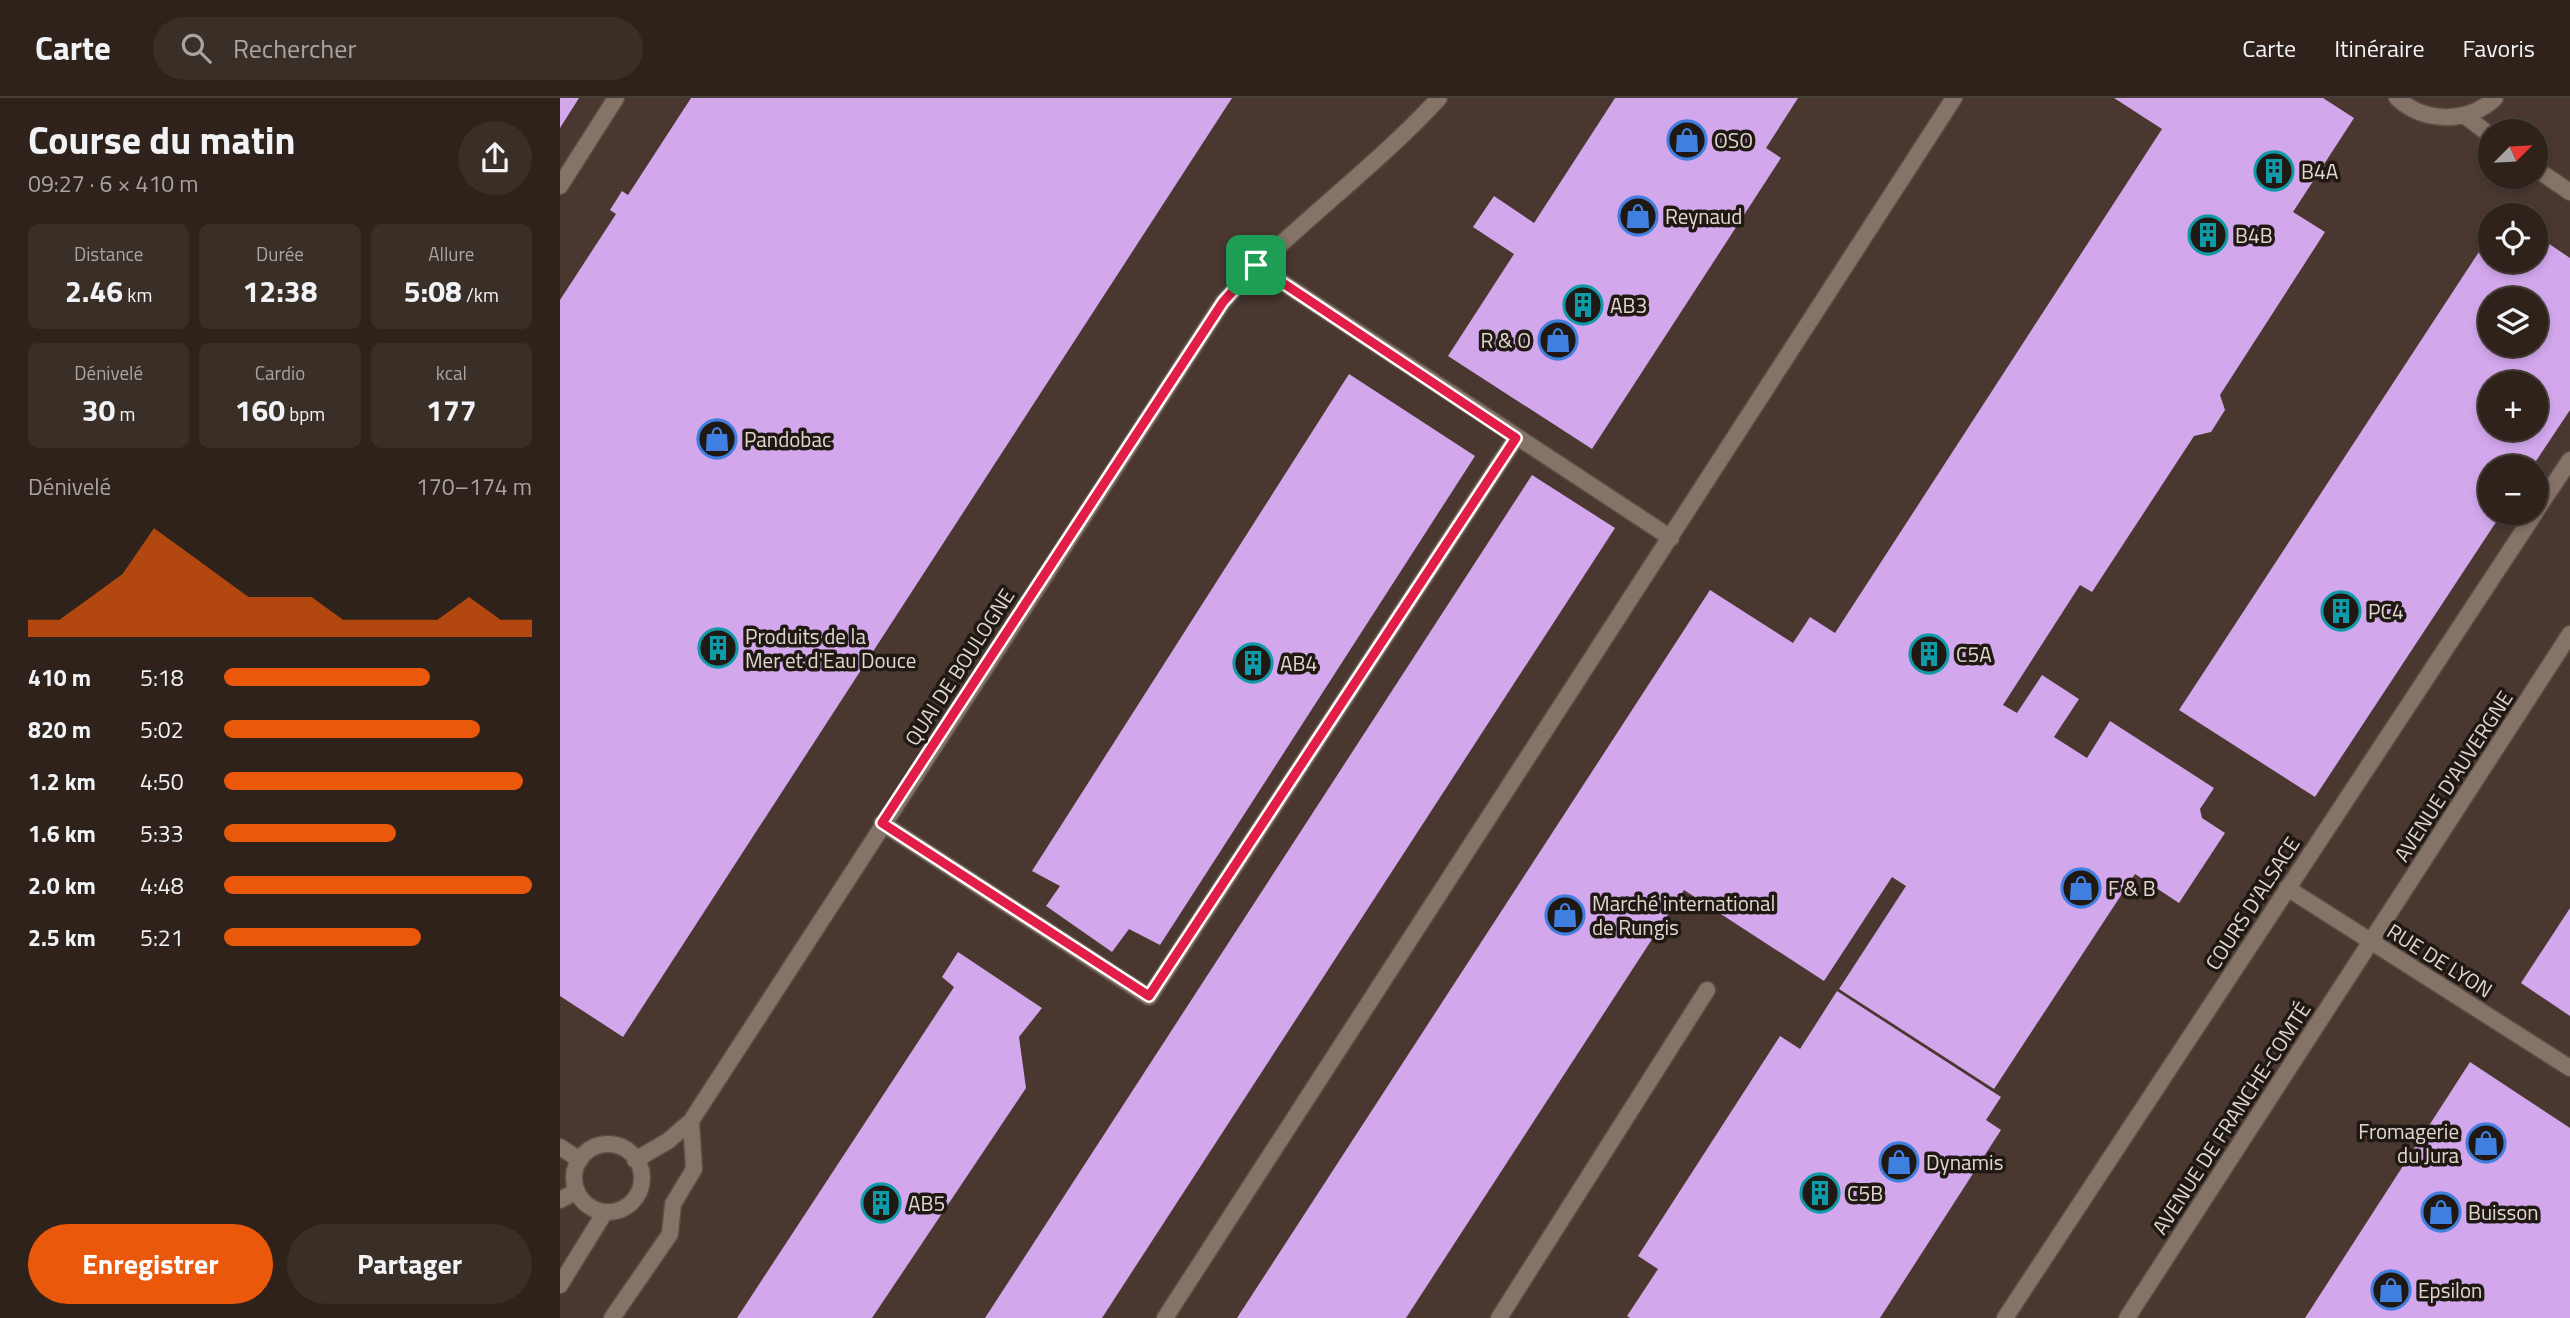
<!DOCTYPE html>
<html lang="fr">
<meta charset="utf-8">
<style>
body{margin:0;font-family:"Titillium Web",sans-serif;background:#3a2f27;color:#f1f3f6;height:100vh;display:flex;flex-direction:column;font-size:26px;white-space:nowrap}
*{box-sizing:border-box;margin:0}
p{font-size:23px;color:#a7a4a2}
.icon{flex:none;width:38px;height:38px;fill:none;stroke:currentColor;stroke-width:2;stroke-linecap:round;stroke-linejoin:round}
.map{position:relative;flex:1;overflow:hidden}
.panel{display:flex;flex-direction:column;background:#2e221a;width:560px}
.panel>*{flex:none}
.needle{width:46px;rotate:66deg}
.buttons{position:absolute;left:1918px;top:21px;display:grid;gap:14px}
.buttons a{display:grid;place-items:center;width:70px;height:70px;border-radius:50%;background:#2e221a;box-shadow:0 4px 10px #0003,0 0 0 2px #493f39;font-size:35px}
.pin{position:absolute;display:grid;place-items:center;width:60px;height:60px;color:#fff;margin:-30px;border-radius:14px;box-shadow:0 4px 10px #0006}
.round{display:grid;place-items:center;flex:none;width:74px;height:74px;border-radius:37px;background:#3a2f27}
.overview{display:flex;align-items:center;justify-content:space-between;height:119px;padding:0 28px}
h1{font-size:38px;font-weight:700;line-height:52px}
.figures{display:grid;grid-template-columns:repeat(3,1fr);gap:10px;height:119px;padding:7px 28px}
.figures div{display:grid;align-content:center;border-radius:10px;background:#3a2f27;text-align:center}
.figures b{font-size:30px;font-weight:700}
.figures small{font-size:19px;font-weight:400}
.figures p{font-size:19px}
.chart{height:196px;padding:14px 28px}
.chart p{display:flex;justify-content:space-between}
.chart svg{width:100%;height:126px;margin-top:7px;fill:#ea580c;opacity:.7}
.cta{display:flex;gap:14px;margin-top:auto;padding:14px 28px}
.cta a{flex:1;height:80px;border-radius:42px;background:#ea580c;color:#fff;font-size:28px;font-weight:700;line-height:80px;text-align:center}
.cta a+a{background:#3a2f27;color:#f1f3f6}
ul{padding:0 28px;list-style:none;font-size:23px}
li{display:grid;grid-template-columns:112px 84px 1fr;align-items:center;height:52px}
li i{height:18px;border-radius:9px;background:#ea580c}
header{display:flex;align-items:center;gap:42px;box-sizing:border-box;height:98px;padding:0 35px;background:#2e221a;border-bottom:2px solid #493f39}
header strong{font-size:33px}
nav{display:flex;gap:38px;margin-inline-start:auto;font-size:24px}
.search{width:490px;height:63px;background:#3a2f27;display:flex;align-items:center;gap:18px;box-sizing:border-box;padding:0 24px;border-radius:38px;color:#a7a4a2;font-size:26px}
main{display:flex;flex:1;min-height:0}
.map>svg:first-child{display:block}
.commercial{fill:#4a3830;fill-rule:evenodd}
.building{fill:#d2a7ec;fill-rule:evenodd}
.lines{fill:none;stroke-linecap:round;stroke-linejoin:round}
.lane-casing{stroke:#594c43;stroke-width:19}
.lane{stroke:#867367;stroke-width:16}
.route-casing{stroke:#fff;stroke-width:14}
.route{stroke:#e11d48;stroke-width:9}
.labels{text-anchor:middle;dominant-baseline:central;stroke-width:7;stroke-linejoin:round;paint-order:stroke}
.poi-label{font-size:21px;fill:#e1d6d0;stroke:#1f1813;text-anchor:start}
.street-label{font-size:21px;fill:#e1d6d0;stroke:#1f1813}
</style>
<header>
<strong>Carte</strong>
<div class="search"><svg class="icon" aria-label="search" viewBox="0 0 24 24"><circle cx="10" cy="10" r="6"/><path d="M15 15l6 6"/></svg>Rechercher</div>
<nav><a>Carte</a><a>Itinéraire</a><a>Favoris</a></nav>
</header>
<main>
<section class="panel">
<div class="overview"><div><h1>Course du matin</h1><p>09:27 · 6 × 410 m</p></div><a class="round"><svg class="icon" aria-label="share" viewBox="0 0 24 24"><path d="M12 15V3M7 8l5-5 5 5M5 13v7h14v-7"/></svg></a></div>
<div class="figures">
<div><p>Distance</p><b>2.46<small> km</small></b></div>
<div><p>Durée</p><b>12:38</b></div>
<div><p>Allure</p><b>5:08<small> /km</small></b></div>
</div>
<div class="figures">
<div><p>Dénivelé</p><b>30<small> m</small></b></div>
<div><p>Cardio</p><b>160<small> bpm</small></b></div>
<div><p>kcal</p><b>177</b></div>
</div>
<div class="chart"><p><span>Dénivelé</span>170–174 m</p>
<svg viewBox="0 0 160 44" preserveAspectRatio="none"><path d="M0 44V38L10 38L20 30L30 22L40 6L50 14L60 22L70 30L80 30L90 30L100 38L110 38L120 38L130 38L140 30L150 38L160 38V44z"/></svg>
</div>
<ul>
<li><b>410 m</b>5:18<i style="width:67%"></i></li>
<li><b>820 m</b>5:02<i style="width:83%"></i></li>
<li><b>1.2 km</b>4:50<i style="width:97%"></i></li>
<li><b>1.6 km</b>5:33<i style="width:56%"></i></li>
<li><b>2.0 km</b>4:48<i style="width:100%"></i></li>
<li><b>2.5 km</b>5:21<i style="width:64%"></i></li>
</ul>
<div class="cta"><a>Enregistrer</a><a>Partager</a></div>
</section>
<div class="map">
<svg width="2010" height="1220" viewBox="0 0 2010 1220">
<rect width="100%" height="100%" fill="#3e2e23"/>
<path class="commercial" d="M0 0H2010V1220H0ZM1930 33H1976V79H1930ZM1930 117H1976V163H1930ZM1930 201H1976V247H1930ZM1930 285H1976V331H1930ZM1930 369H1976V415H1930Z"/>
<path class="building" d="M0 0H19L0 30Z
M131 0H672L63 939 0 898V202L56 116 50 112 62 93 68 97Z
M1055 0H1238L1206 50 1221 60 1032 351 888 258 954 156 913 129 934 98 974 125Z
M1554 0H1763L1794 20 1733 114 1765 134 1660 297 1665 312 1651 334 1634 338 1532 494 1520 487 1443 607 1457 615 1482 577 1519 601 1494 639 1527 660 1550 623 1654 690 1640 711 1642 720 1665 735 1619 805 1575 776 1434 991 1279 891 1346 788 1332 779 1264 883 1124 792 846 1220H677L1150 492 1233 545 1250 519 1275 535 1602 31Z
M1930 137V163H1976V137L2010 160V312L1972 369H1930V415H1942L1755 699 1619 612ZM1930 201H1976V247H1930ZM1930 285H1976V331H1930Z
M789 276 915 358 600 847 569 831 552 854 486 808 500 788 472 773Z
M972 377 1055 430 542 1220H425Z
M2010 810V918L1961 885Z
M398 854 482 910 459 939 466 990 312 1220H177L394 889 382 879Z
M1277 893 1441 999 1426 1022 1441 1032 1320 1220H1070L1067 1218 1098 1171 1078 1158 1220 938 1240 951Z
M1910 964 2010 1030V1220H1745Z"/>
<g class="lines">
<g class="lane-casing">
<path id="lane" d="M1837 0C1864 25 1908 26 1935 0
M1905 18 1930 37
M1976 71 2010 94
M0 88 56 0
M696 167 1111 440
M1976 413 2010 362
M322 725 589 899 956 340
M1727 790 2010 970
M14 1080a34 34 0 1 1 68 0a34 34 0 1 1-68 0Z
M0 1049 20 1062
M75 1062 108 1043 131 1023 663 204C730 130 812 73 879 0
M0 1102 17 1093
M0 1187 45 1114
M52 1220 110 1136 113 1106 134 1071 131 1023
M605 1220 1394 0
M939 1220 1147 892
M1445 1220 1975 415
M1567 1220 2010 536"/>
</g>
<use href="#lane" class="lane"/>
</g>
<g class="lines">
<g class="route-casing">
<path id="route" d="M696 167 956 340 589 898 322 725 663 204Z"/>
</g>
<use href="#route" class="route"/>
</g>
<defs>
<g id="shop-ring" transform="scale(2.0125)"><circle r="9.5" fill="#1f1813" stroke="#3f7fe0" stroke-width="1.5"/><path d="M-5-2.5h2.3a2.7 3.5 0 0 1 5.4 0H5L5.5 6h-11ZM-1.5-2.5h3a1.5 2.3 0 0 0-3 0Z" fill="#3f7fe0"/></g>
<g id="building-ring" transform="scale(2.0125)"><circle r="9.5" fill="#1f1813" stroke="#0f9aa8" stroke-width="1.5"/><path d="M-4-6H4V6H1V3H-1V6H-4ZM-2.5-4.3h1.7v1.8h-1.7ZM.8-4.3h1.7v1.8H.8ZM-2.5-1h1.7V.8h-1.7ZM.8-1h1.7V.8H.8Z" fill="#0f9aa8"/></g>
</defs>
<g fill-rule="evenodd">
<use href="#shop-ring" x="1127" y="42"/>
<use href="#building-ring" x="1714" y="73"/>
<use href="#shop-ring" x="1078" y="118"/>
<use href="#building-ring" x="1648" y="137"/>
<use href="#building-ring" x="1023" y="207"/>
<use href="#shop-ring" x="998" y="242"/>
<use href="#shop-ring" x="157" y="341"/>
<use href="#building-ring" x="1781" y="513"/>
<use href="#building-ring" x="158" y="550"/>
<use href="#building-ring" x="1369" y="556"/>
<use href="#building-ring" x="693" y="565"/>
<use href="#shop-ring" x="1521" y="790"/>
<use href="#shop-ring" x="1005" y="817"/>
<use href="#shop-ring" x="1926" y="1045"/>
<use href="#shop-ring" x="1339" y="1064"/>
<use href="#building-ring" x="1260" y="1095"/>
<use href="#building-ring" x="321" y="1105"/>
<use href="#shop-ring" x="1881" y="1114"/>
<use href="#shop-ring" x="1831" y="1192"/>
</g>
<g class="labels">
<g class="poi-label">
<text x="1154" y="42">OSO</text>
<text x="1741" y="73">B4A</text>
<text x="1105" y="118">Reynaud</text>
<text x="1675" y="137">B4B</text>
<text x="1050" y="207">AB3</text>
<text x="971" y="242" text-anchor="end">R &amp; O</text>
<text x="184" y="341">Pandobac</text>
<text x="1808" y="513">PC4</text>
<text x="185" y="538">Produits de la<tspan x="185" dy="24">Mer et d'Eau Douce</tspan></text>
<text x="1396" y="556">C5A</text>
<text x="720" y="565">AB4</text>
<text x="1548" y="790">F &amp; B</text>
<text x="1032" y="805">Marché international<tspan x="1032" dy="24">de Rungis</tspan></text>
<text x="1899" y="1033" text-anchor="end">Fromagerie<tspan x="1899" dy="24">du Jura</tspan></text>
<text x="1366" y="1064">Dynamis</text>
<text x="1287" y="1095">C5B</text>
<text x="348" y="1105">AB5</text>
<text x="1908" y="1114">Buisson</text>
<text x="1858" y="1192">Epsilon</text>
</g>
<g class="street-label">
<text transform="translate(399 569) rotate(-57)">QUAI DE BOULOGNE</text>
<text transform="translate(1893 678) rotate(-57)">AVENUE D'AUVERGNE</text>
<text transform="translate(1692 805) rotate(-57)">COURS D'ALSACE</text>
<text transform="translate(1880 862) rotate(32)">RUE DE LYON</text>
<text transform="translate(1671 1020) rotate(-57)">AVENUE DE FRANCHE-COMTÉ</text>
</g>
</g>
</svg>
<div class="buttons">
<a><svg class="needle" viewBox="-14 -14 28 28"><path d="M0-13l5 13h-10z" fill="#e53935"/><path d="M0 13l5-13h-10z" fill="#a7a4a2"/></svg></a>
<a><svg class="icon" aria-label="locate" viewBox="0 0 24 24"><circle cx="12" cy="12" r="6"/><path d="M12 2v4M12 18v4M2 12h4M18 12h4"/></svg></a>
<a><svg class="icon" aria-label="layers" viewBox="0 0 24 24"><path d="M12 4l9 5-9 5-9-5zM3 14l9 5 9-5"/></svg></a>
<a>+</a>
<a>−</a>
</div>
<div class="pin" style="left:696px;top:167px;background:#1e9e55"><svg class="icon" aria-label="arrive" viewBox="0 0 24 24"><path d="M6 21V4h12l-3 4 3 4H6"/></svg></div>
</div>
</main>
